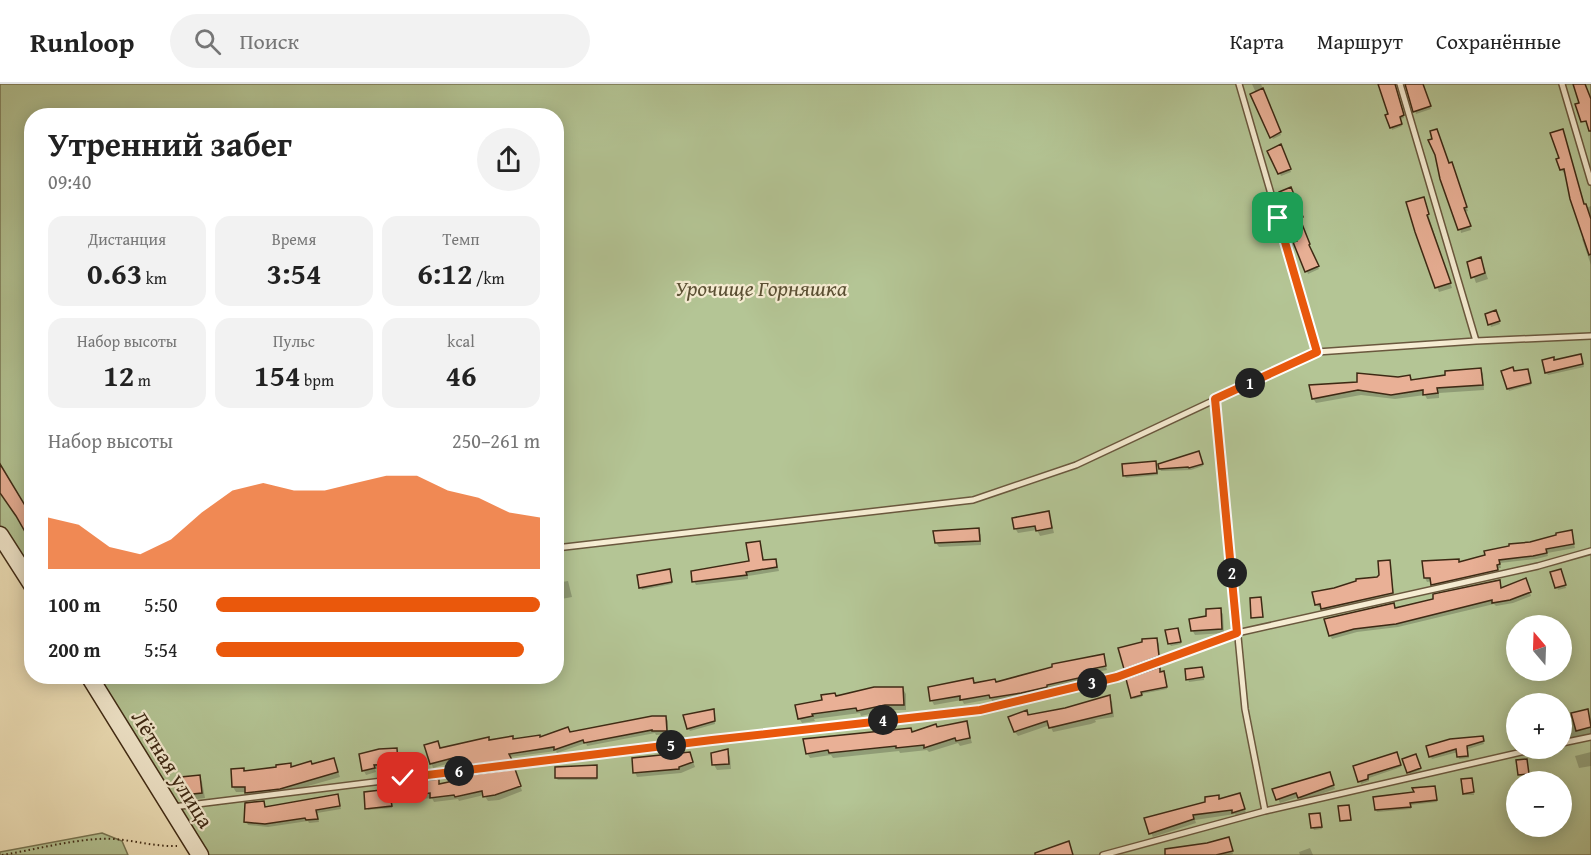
<!DOCTYPE html>
<html lang="ru">
<meta charset="utf-8">
<style>
body{margin:0;font-family:"Gentium Book Plus",serif;background:#f2f2f2;color:#222;height:100vh;display:flex;flex-direction:column;font-size:22px;white-space:nowrap}
*{box-sizing:border-box;margin:0}
p{font-size:20px;color:#767676}
.icon{flex:none;width:33px;height:33px;fill:none;stroke:currentColor;stroke-width:2;stroke-linecap:round;stroke-linejoin:round}
.map{position:relative;flex:1;overflow:hidden}
.panel{position:absolute;left:24px;top:24px;width:540px;height:576px;display:flex;flex-direction:column;background:#fff;border-radius:24px;box-shadow:0 3px 15px #0003}
.panel>*{flex:none}
.needle{width:39px;rotate:341deg}
.controls{position:absolute;left:1506px;top:531px;display:grid;gap:12px}
.controls a{display:grid;place-items:center;width:66px;height:66px;border-radius:50%;background:#fff;box-shadow:0 3px 15px #0003;font-size:30px}
.pin{position:absolute;display:grid;place-items:center;width:51px;height:51px;color:#fff;margin:-26px;border-radius:12px;box-shadow:0 3px 9px #0006}
.km{position:absolute;width:30px;height:30px;margin:-15px;border-radius:50%;background:#222;color:#fff;font-size:16px;line-height:30px;text-align:center}
.round{display:grid;place-items:center;flex:none;width:63px;height:63px;border-radius:32px;background:#f2f2f2}
.summary{display:flex;align-items:center;justify-content:space-between;height:102px;padding:0 24px}
h1{font-size:33px;font-weight:700;line-height:45px}
.figures{display:grid;grid-template-columns:repeat(3,1fr);gap:9px;height:102px;padding:6px 24px}
.figures div{display:grid;align-content:center;border-radius:15px;background:#f2f2f2;text-align:center}
.figures b{font-size:30px;font-weight:700}
.figures small{font-size:16px;font-weight:400}
.figures p{font-size:16px}
.chart{height:168px;padding:12px 24px}
.chart p{display:flex;justify-content:space-between}
.chart svg{width:100%;height:108px;margin-top:6px;fill:#ea580c;opacity:.7}
ul{padding:0 24px;list-style:none;font-size:20px}
li{display:grid;grid-template-columns:96px 72px 1fr;align-items:center;height:45px}
li i{height:15px;border-radius:8px;background:#ea580c}
header{display:flex;align-items:center;gap:36px;box-sizing:border-box;height:84px;padding:0 30px;background:#fff;border-bottom:2px solid #e0e0e0}
header strong{font-size:28px}
nav{display:flex;gap:33px;margin-inline-start:auto;font-size:21px}
.search{width:420px;height:54px;background:#f2f2f2;display:flex;align-items:center;gap:15px;box-sizing:border-box;padding:0 21px;border-radius:33px;color:#767676;font-size:22px}
.map>svg:first-child{display:block}
.green{fill:#b4c595;stroke:#787754;stroke-width:1.5;fill-rule:evenodd}
.shadow{fill:#0003}
.building{fill:#e9b096;stroke:#3d2914;stroke-width:1.5}
.lines{fill:none;stroke-linecap:round;stroke-linejoin:round}
.lane-casing{stroke:#6a583e;stroke-width:8}
.secondary-casing{stroke:#3d2914;stroke-width:19}
.path{stroke:#3d2914;stroke-width:2;stroke-dasharray:1.5 3;stroke-linecap:butt}
.lane{stroke:#f6edd3;stroke-width:5}
.secondary{stroke:#f6edd3;stroke-width:16}
.route-casing{stroke:#fff;stroke-width:12}
.route{stroke:#ea580c;stroke-width:8}
.labels{text-anchor:middle;dominant-baseline:central;stroke-width:4.5;stroke-linejoin:round;paint-order:stroke}
.park-label{font-size:22px;font-style:italic;fill:#5b5034;stroke:#f6edd3}
.street-label{font-size:22px;fill:#3d2914;stroke:#f6edd3}
</style>
<header>
<strong>Runloop</strong>
<div class="search"><svg class="icon" aria-label="search" viewBox="0 0 24 24"><circle cx="10" cy="10" r="6"/><path d="M15 15l6 6"/></svg>Поиск</div>
<nav><a>Карта</a><a>Маршрут</a><a>Сохранённые</a></nav>
</header>
<div class="map">
<svg width="1591" height="771" viewBox="0 0 1591 771">
<rect width="100%" height="100%" fill="#f1e4bc"/>
<filter id="stains"><feTurbulence type="fractalNoise" baseFrequency=".00333" numOctaves="4"/><feColorMatrix values="0 0 0 0 .2 0 0 0 0 .09 0 0 0 0 .02 0 0 0 .5 -.17"/></filter>
<radialGradient id="worn" r=".72"><stop offset=".6" stop-color="#630" stop-opacity="0"/><stop offset="1" stop-color="#630" stop-opacity=".3"/></radialGradient>
<path class="green" d="M0 0H1591V771H198L87 593 556 592V32H32L31 504 0 454ZM1516 542H1562V586H1516ZM1516 620H1562V664H1516ZM1516 698H1562V742H1516Z
M102 749 122 757 128 771H0V768Z"/>
<path class="shadow" d="M1252 0H1261L1281 51 1273 55 1252 10 1256 9Z
M1378 0H1388L1396 6 1404 34 1400 35 1402 42 1392 46 1390 30Z
M1407 0H1423L1431 25 1416 30Z
M1562 46 1584 122 1586 124 1591 122V181L1582 155 1585 154 1566 88 1564 89 1561 85Z
M1281 65 1291 88 1281 92 1269 68Z
M1449 80 1453 83 1468 127 1465 128 1471 146 1461 149Z
M1291 107 1303 136 1300 138 1310 163H1309L1319 185 1308 190 1295 159 1299 157Z
M1423 115 1452 204 1439 208 1437 203Z
M1481 175 1488 195 1476 199 1469 179Z
M1497 230 1500 240 1491 243 1486 231Z
M1582 274 1584 283 1548 291 1546 288Z
M1481 285 1483 290 1484 306 1439 309V314L1427 315 1425 311 1395 315 1361 311 1316 319 1313 314 1359 300 1409 292 1412 297Z
M1529 289 1531 301 1509 307 1508 304Z
M1200 371 1203 382 1191 386 1161 387 1158 381Z
M1156 378 1158 391 1126 394 1124 391Z
M1049 429 1054 449 1040 452 1037 446 1018 449 1015 444Z
M978 446 981 451V461L939 463 936 459Z
M1571 448 1575 464 1547 469 1548 472 1536 475 1500 479 1501 484H1498L1499 490 1435 504 1432 497 1427 498 1425 494 1458 477 1460 479Z
M760 458 764 477H776L779 487 748 492V495L696 501 694 497 750 478Z
M1390 477 1394 512 1324 527 1322 522 1318 523 1317 521 1377 494Z
M670 489 672 500 642 506 641 503Z
M1552 489H1561L1566 504 1558 506Z
M568 497 572 513 556 516V499Z
M1499 497 1502 505 1527 500 1531 512 1513 519 1496 522 1494 520 1398 543 1357 548 1332 555 1330 551 1394 521 1396 525Z
M1220 525 1223 530 1224 549 1195 551 1192 546Z
M1179 548 1181 560 1171 562 1169 559Z
M1157 556 1159 560 1160 577 1127 589 1120 565Z
M1103 572 1107 586 1092 589 1093 595 993 618 991 615 964 620 962 616 934 621 932 617 972 596 975 600H996Z
M1159 584 1160 590 1165 592 1167 605 1141 610 1142 613 1134 615 1132 613Z
M1202 584 1204 596 1189 598 1188 595Z
M903 605 906 610V626H888L861 632 860 629 814 635 815 637 802 639 799 634 836 613Z
M1109 613 1112 618 1114 633 1095 636 1096 638 1091 640 1053 648 1050 641 1018 652 1015 648 1028 632 1066 626Z
M1587 626 1591 636V649L1562 657V634Z
M714 629 715 640 690 647 688 644Z
M666 633 668 637V650L656 651 655 649 587 662 586 659 557 669 556 667 510 673 512 680 464 686 460 676 433 684 426 662 440 666 489 658 540 655Z
M966 638 972 659 960 662 958 659 929 668 927 666 900 669 899 667 833 674 831 671 810 674 807 669Z
M1516 645V659L1512 646Z
M1483 656 1484 660 1468 665 1469 674 1459 675 1458 668 1432 675 1430 672Z
M396 666 399 670 400 684 375 685 376 688 366 691 364 687Z
M727 667 730 673 731 685 717 686 714 681Z
M1591 668V682L1579 684 1575 672Z
M1398 673 1401 683 1369 694V697L1361 700 1355 683Z
M692 674 695 683 681 689 637 693 635 688Z
M1417 674 1421 686 1410 690 1408 688Z
M334 676 340 693 283 709 249 714 246 708H236L233 703 244 689 278 685 290 680 292 684 312 682Z
M596 683 597 696H558L556 694Z
M199 692 202 698 205 714 188 716 185 711Z
M517 692 522 707 499 716 488 717 484 711 459 717 458 715 434 718 432 714 410 716 407 711 438 697 440 702Z
M1331 693 1335 705 1301 717 1299 713 1280 719 1274 706 1307 695 1308 697Z
M1472 698 1474 711H1466L1464 709Z
M1434 703 1437 718 1411 721V725L1377 728 1376 726 1416 709Z
M389 707 392 724 368 726 367 724Z
M1240 710 1246 729 1236 732 1235 730 1195 736 1196 739 1153 753 1151 749 1218 713 1220 716Z
M337 712 341 725 317 729 319 738 309 739 308 737 268 743 248 741 246 737 263 718 266 724Z
M1319 730 1322 745 1314 746 1313 744Z
M1230 758 1233 770 1229 771H1168Z
M1310 764 1313 771H1300L1299 768Z"/>
<path class="building" d="M1378 0H1395L1404 31 1400 33 1402 40 1390 44 1385 31 1388 30Z
M1405 0H1423L1431 22 1413 28Z
M1573 0H1585L1591 15V47H1589L1586 37 1581 38 1575 20 1579 19Z
M1263 4 1281 48 1270 54 1250 10Z
M1437 45 1449 79 1452 78 1467 123 1464 124 1471 142 1458 146 1440 95 1435 71 1428 56 1432 55 1430 47Z
M1563 45 1584 120H1586L1591 135V170L1589 171 1570 115 1564 85 1560 86 1556 75 1559 74 1550 49Z
M1281 60 1291 85 1278 90 1267 67Z
M1291 103 1303 133 1300 135 1310 160 1309 161 1319 182 1305 188 1293 158 1297 157 1279 108Z
M1424 113 1429 130 1427 131 1451 199 1435 204 1415 148 1406 118Z
M1481 173 1485 189 1471 194 1467 178Z
M1496 226 1500 237 1488 241 1485 230Z
M1581 270 1583 280 1545 289 1542 276 1554 273V276Z
M1513 283 1514 287 1528 285 1531 299 1507 305 1501 287Z
M1481 284 1483 301 1437 304 1438 309 1423 311V306L1391 311 1358 306 1312 315 1309 301 1357 298V289L1398 293 1410 291 1411 296 1445 291V287Z
M1199 367 1203 380 1189 384 1188 383 1159 385 1158 380Z
M1156 377 1157 389 1123 392 1122 380Z
M0 380 32 433V460L16 432 0 409Z
M1049 427 1052 444 1036 447 1035 442 1014 445 1012 434Z
M979 444 980 457 935 459 933 447Z
M1572 446 1574 460 1546 465 1547 469 1533 472 1499 476 1500 480 1497 481 1498 486 1431 501 1430 494H1424L1422 477 1459 475V478L1485 471 1484 467 1509 462V460L1530 458 1556 451V449Z
M760 457 763 476 776 475 777 483 746 488 747 491 692 498 691 487 749 477 746 459Z
M1390 476 1393 509 1321 525 1320 520 1315 521 1312 508 1334 504 1356 497V495L1377 493 1379 491 1378 477Z
M670 485 672 498 639 504 637 491Z
M1561 485 1566 501 1555 504 1550 488Z
M1526 494 1531 508 1510 516 1492 519V516L1396 540 1354 545 1329 552 1324 535 1394 519 1395 524 1433 515V510L1500 496 1501 504Z
M1261 513 1263 533 1251 534 1250 514Z
M1221 524 1222 545 1191 547 1189 535 1206 532V525Z
M1178 544 1181 558 1168 560 1165 546Z
M1157 554 1159 572 1124 585 1118 564 1142 558V555Z
M1104 570 1106 582 1091 585 1092 591 1047 601V603L1021 609 990 614 989 611 960 616V612L930 617 928 603 973 594 974 599 995 595 996 598 1052 583V580Z
M1160 583V588L1164 587 1167 603 1141 608 1142 611 1131 614 1126 595Z
M1202 583 1204 593 1186 596 1185 585Z
M874 603H903L904 621H885L857 627 856 624 812 630 813 632 798 635 795 621 822 616 821 611 835 609 836 612Z
M1110 611 1112 629 1049 644 1047 637 1014 648 1008 633 1027 626 1028 631 1065 624Z
M714 625 715 637 687 645 683 631Z
M1588 625 1591 643 1576 647 1571 629Z
M652 632H666L667 647H652V646L584 659 583 656 554 666V663L509 670 512 676 460 682 457 673 430 680 424 661 438 657 440 664 489 653V656L513 652V655L540 651V653L568 643 570 648Z
M967 637 970 654 956 657 955 654 924 664V661L896 664V662L829 669 828 666 806 670 803 655 911 644 912 648 936 640 937 643Z
M1483 652 1484 657 1467 662 1468 672 1457 673 1456 665 1429 673 1426 662 1450 655Z
M397 664 398 680 374 681 375 684 362 687 359 670 379 665Z
M728 665 729 680 712 681 711 669Z
M690 668 693 678 679 683V685L633 689 632 674Z
M1397 668 1401 681 1368 691V695L1358 698 1353 682Z
M1416 670 1421 684 1407 689 1402 675Z
M334 674 338 688 280 705 245 709V703H232L231 685 244 684V687L276 683V681L291 679V683L311 677 312 680Z
M1527 675 1529 690 1518 691 1516 676Z
M597 681V694H555V683Z
M515 685 521 702 495 711 483 713 482 707 455 713 454 711 430 714V709L406 712 405 699 439 695V700L463 695 462 692Z
M1330 688 1334 701 1298 714 1296 709 1276 716 1272 705Z
M200 691 202 709 183 711 181 693Z
M1472 694 1474 708 1463 710 1461 695Z
M1435 702 1437 716 1410 719 1411 723 1375 726 1373 713 1414 708 1412 704Z
M389 705 392 722 365 725 364 708Z
M1240 709 1245 725 1232 729V726L1193 731 1194 735 1149 750 1144 734 1205 718V713L1219 711V715Z
M338 710 340 722 316 726 318 735 306 736 305 734 265 740 244 738 245 719 264 717 265 723Z
M1349 721 1351 736 1340 737 1338 722Z
M1320 729 1322 743 1311 744 1309 730Z
M1229 753 1233 767 1216 771H1165V765L1207 759Z
M1069 757 1073 771H1035V769Z"/>
<g class="lines">
<g class="lane-casing">
<path id="lane" d="M1239 0 1317 268
M1400 0 1476 257
M1562 0 1591 98
M1215 315 1245 625 1265 727
M556 464 973 416 1076 381 1317 268 1476 257 1591 252
M1562 659 1591 653
M173 723 712 656 980 626 1117 593 1237 549 1538 482 1591 467
M1103 771 1265 727 1539 664"/>
</g>
<g class="secondary-casing">
<path id="secondary" d="M0 451 32 501
M89 592 200 771"/>
</g>
<path class="path" d="M2 771C33 766 66 757 98 755 125 753 150 763 177 762"/>
<use href="#lane" class="lane"/>
<use href="#secondary" class="secondary"/>
</g>
<g class="lines">
<g class="route-casing">
<path id="route" d="M403 694 712 656 980 626 1117 593 1237 549 1215 315 1317 268 1278 134"/>
</g>
<use href="#route" class="route"/>
</g>
<g class="labels">
<g class="park-label">
<text x="761" y="204">Урочище Горняшка</text>
</g>
<g class="street-label">
<text transform="translate(173 685) rotate(58)">Лётная улица</text>
</g>
</g>
<rect width="100%" height="100%" filter="url(#stains)"/>
<rect width="100%" height="100%" fill="url(#worn)"/>
</svg>
<div class="controls">
<a><svg class="needle" viewBox="-14 -14 28 28"><path d="M0-13l5 13h-10z" fill="#e53935"/><path d="M0 13l5-13h-10z" fill="#767676"/></svg></a>
<a>+</a>
<a>−</a>
</div>
<div class="pin" style="left:1278px;top:134px;background:#1e9e55"><svg class="icon" aria-label="arrive" viewBox="0 0 24 24"><path d="M6 21V4h12l-3 4 3 4H6"/></svg></div>
<div class="pin" style="left:403px;top:694px;background:#d93025"><svg class="icon" aria-label="check" viewBox="0 0 24 24"><path d="M5 12l5 5 9-10"/></svg></div>
<b class="km" style="left:1250px;top:299px">1</b>
<b class="km" style="left:1232px;top:489px">2</b>
<b class="km" style="left:1092px;top:599px">3</b>
<b class="km" style="left:883px;top:636px">4</b>
<b class="km" style="left:671px;top:661px">5</b>
<b class="km" style="left:459px;top:687px">6</b>
<section class="panel">
<div class="summary"><div><h1>Утренний забег</h1><p>09:40</p></div><a class="round"><svg class="icon" aria-label="share" viewBox="0 0 24 24"><path d="M12 15V3M7 8l5-5 5 5M5 13v7h14v-7"/></svg></a></div>
<div class="figures">
<div><p>Дистанция</p><b>0.63<small> km</small></b></div>
<div><p>Время</p><b>3:54</b></div>
<div><p>Темп</p><b>6:12<small> /km</small></b></div>
</div>
<div class="figures">
<div><p>Набор высоты</p><b>12<small> m</small></b></div>
<div><p>Пульс</p><b>154<small> bpm</small></b></div>
<div><p>kcal</p><b>46</b></div>
</div>
<div class="chart"><p><span>Набор высоты</span>250–261 m</p>
<svg viewBox="0 0 160 44" preserveAspectRatio="none"><path d="M0 44V23L10 26L20 35L30 38L40 32L50 21L60 12L70 9L80 12L90 12L100 9L110 6L120 6L130 12L140 15L150 21L160 23V44z"/></svg>
</div>
<ul>
<li><b>100 m</b>5:50<i style="width:100%"></i></li>
<li><b>200 m</b>5:54<i style="width:95%"></i></li>
</ul>
</section>
</div>
